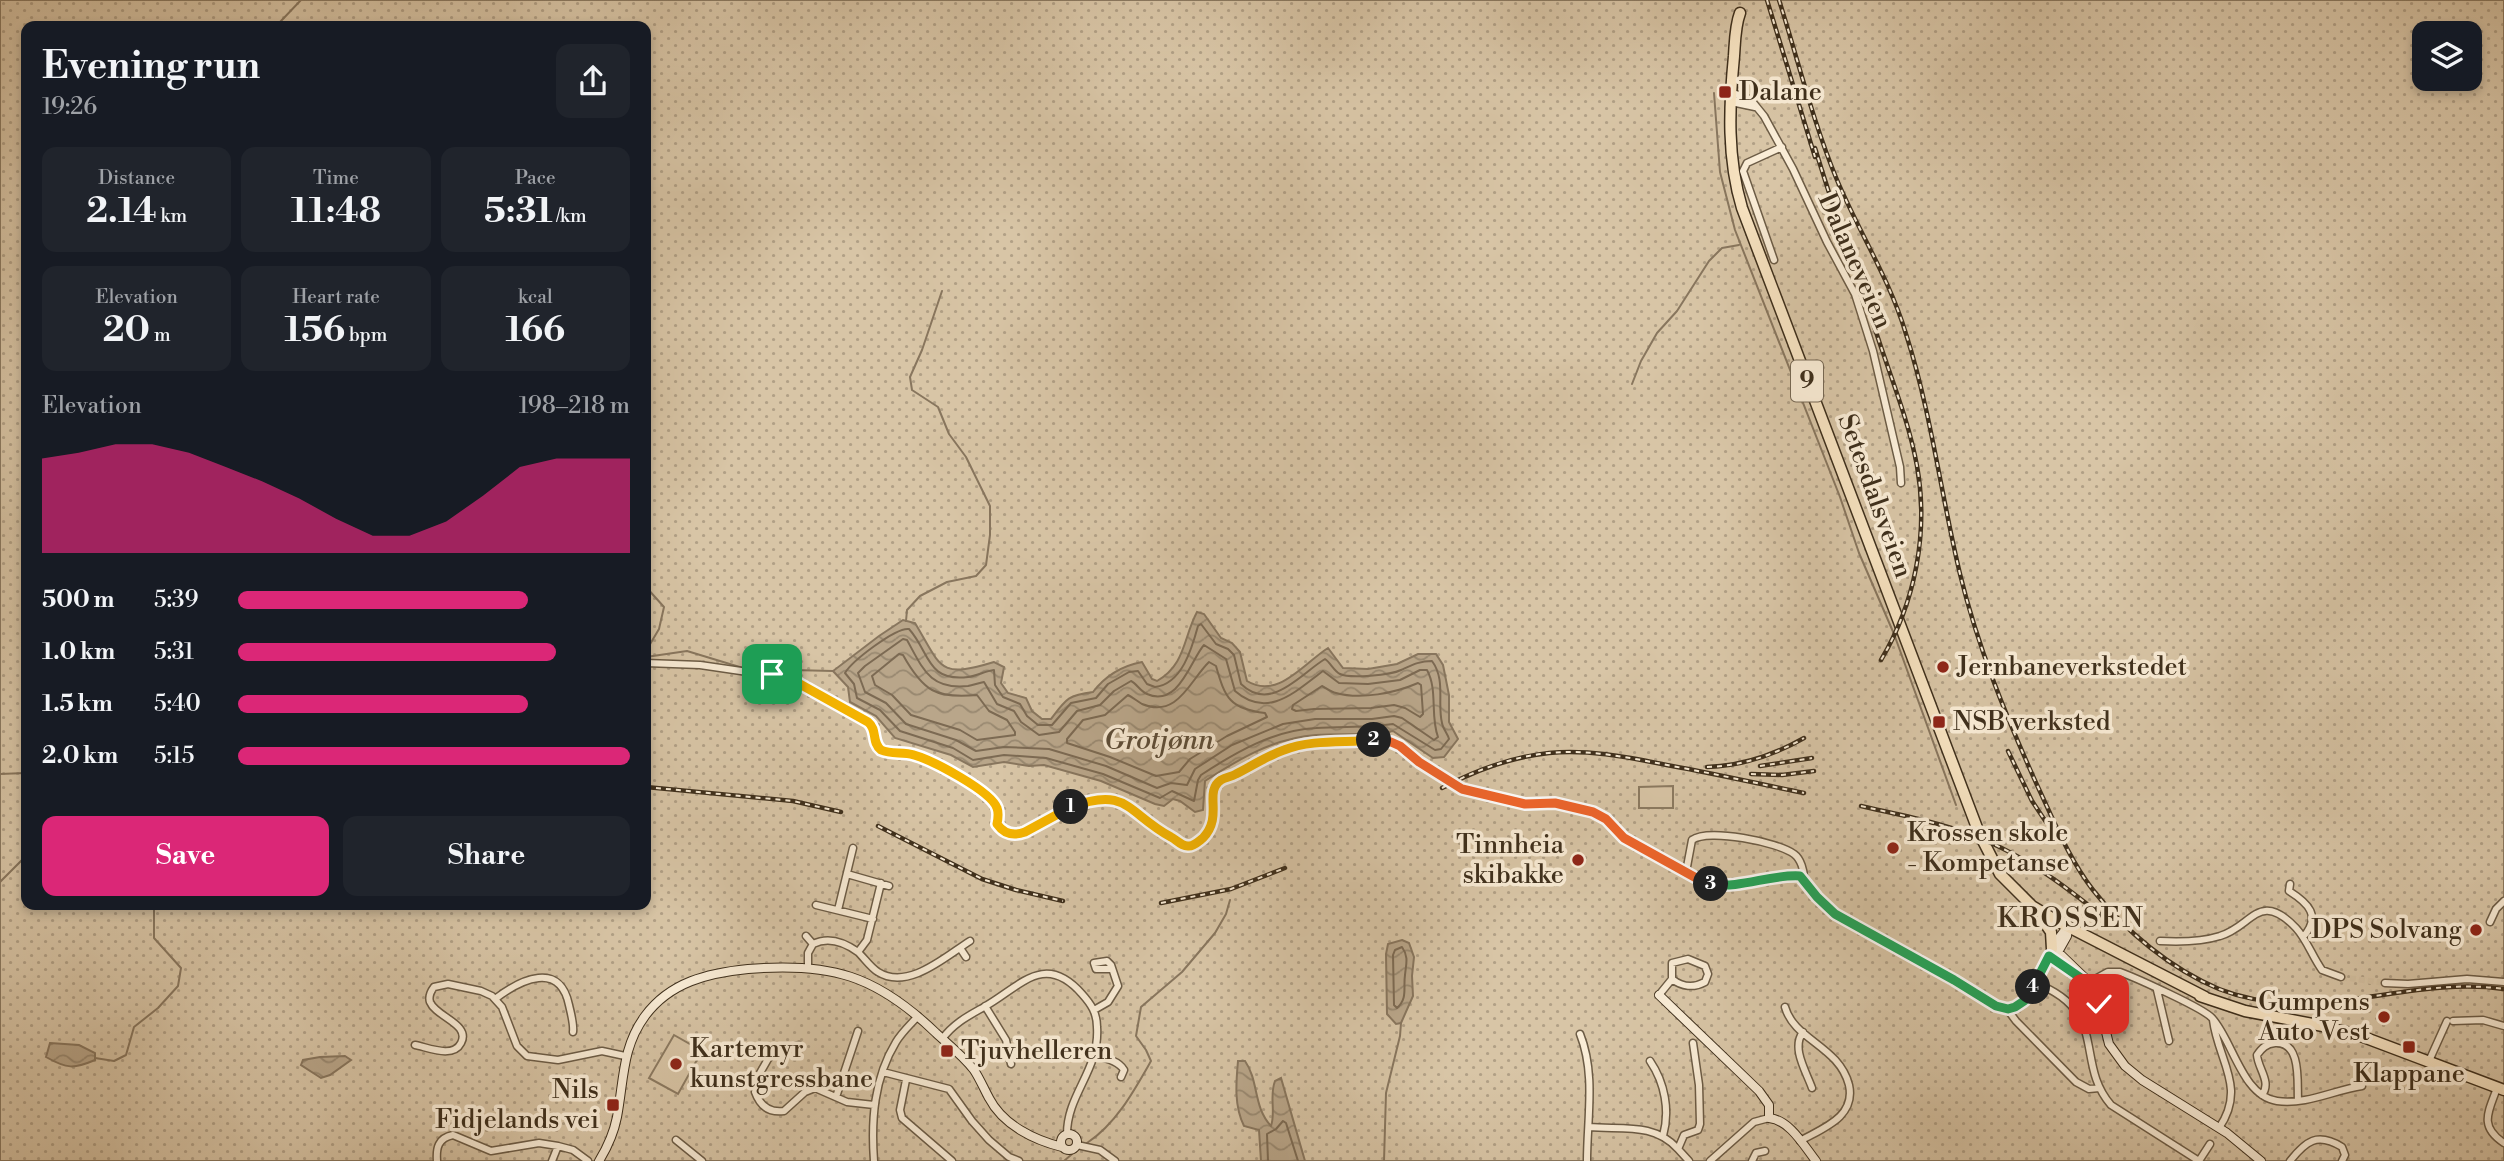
<!DOCTYPE html>
<meta charset="utf-8">
<style>
body{margin:0;font-family:"Libre Bodoni",serif;background:#20242c;color:#f1f3f6;height:100vh;display:flex;flex-direction:column;font-size:26px;white-space:nowrap}
*{box-sizing:border-box;margin:0}
p{font-size:23px;color:#9ea1a6}
.icon{flex:none;width:38px;height:38px;fill:none;stroke:currentColor;stroke-width:2;stroke-linecap:round;stroke-linejoin:round}
.map{position:relative;flex:1;overflow:hidden}
.side{position:absolute;left:21px;top:21px;width:630px;height:889px;display:flex;flex-direction:column;background:#171b24;border-radius:14px;box-shadow:0 4px 10px #0003}
.side>*{flex:none}
.buttons{position:absolute;left:2412px;top:21px;display:grid;gap:14px}
.buttons a{display:grid;place-items:center;width:70px;height:70px;border-radius:14px;background:#171b24;box-shadow:0 4px 10px #0003;font-size:35px}
.pin{position:absolute;display:grid;place-items:center;width:60px;height:60px;color:#fff;margin:-30px;border-radius:14px;box-shadow:0 4px 10px #0006}
.km{position:absolute;width:35px;height:35px;margin:-18px;border-radius:50%;background:#222;color:#fff;font-size:19px;line-height:35px;text-align:center}
.round{display:grid;place-items:center;flex:none;width:74px;height:74px;border-radius:14px;background:#20242c}
.headline{display:flex;align-items:center;justify-content:space-between;height:119px;padding:0 21px}
h1{font-size:38px;font-weight:700;line-height:52px}
.figures{display:grid;grid-template-columns:repeat(3,1fr);gap:10px;height:119px;padding:7px 21px}
.figures div{display:grid;align-content:center;border-radius:14px;background:#20242c;text-align:center}
.figures b{font-size:35px;font-weight:700}
.figures small{font-size:19px;font-weight:400}
.figures p{font-size:19px}
.chart{height:196px;padding:14px 21px}
.chart p{display:flex;justify-content:space-between}
.chart svg{width:100%;height:126px;margin-top:7px;fill:#db2777;opacity:.7}
.cta{display:flex;gap:14px;margin-top:auto;padding:14px 21px}
.cta a{flex:1;height:80px;border-radius:14px;background:#db2777;color:#fff;font-size:28px;font-weight:700;line-height:80px;text-align:center}
.cta a+a{background:#20242c;color:#f1f3f6}
ul{padding:0 21px;list-style:none;font-size:23px}
li{display:grid;grid-template-columns:112px 84px 1fr;align-items:center;height:52px}
li i{height:18px;border-radius:9px;background:#db2777}
.map>svg:first-child{display:block}
.park{fill:url(#park-dots);stroke:#8b7a61;stroke-width:2;fill-rule:evenodd}
.pitch{fill:#d8c5a6;stroke:#8b7a61;stroke-width:2}
.water{fill:url(#water-waves);stroke:#88765e;stroke-width:2}
.lines{fill:none;stroke-linecap:round;stroke-linejoin:round}
.shore{stroke:#7c6a53;stroke-width:2}
.stream{stroke:#88765e;stroke-width:2}
.street-tunnel{stroke:#d3c0a1;stroke-width:6;stroke-dasharray:6 3;stroke-linecap:butt}
.street-casing{stroke:#6c5c46;stroke-width:9}
.secondary-casing{stroke:#3e2f1c;stroke-width:10}
.highway-casing{stroke:#3e2f1c;stroke-width:13}
.street{stroke:#faedd7;stroke-width:6}
.secondary{stroke:#faedd7;stroke-width:8}
.highway{stroke:#f8e4c2;stroke-width:10}
.rail-casing{stroke:#3e2f1c;stroke-width:4.5}
.rail{stroke:#faedd7;stroke-width:2;stroke-dasharray:5;stroke-linecap:butt}
.split-1-casing{stroke:#fff;stroke-width:14}
.split-2-casing{stroke:#fff;stroke-width:14}
.split-3-casing{stroke:#fff;stroke-width:14}
.split-4-casing{stroke:#fff;stroke-width:14}
.split-5-casing{stroke:#fff;stroke-width:14}
.split-1{stroke:#f5b400;stroke-width:9}
.split-2{stroke:#f5b400;stroke-width:9}
.split-3{stroke:#f0652b;stroke-width:9}
.split-4{stroke:#22a559;stroke-width:9}
.split-5{stroke:#22a559;stroke-width:9}
.poi-dot{fill:#8f2418;stroke:#faedd7;stroke-width:2.5}
.labels{text-anchor:middle;dominant-baseline:central;stroke-width:7;stroke-linejoin:round;paint-order:stroke}
.shield{fill:#faedd7;stroke:#766854;stroke-width:2}
.shield-label{font-size:24px;font-weight:bold;fill:#3e2f1c}
.poi-label{font-size:26px;fill:#3e2f1c;stroke:#faedd7;text-anchor:start}
.street-label{font-size:26px;fill:#3e2f1c;stroke:#faedd7}
.water-label{font-size:28px;font-style:italic;fill:#5d4d38;stroke:#faedd7}
.neighbourhood-label{font-size:28px;letter-spacing:2px;fill:#3e2f1c;stroke:#faedd7}
</style>
<div class="map">
<svg width="2504" height="1161" viewBox="0 0 2504 1161">
<defs>
<pattern id="park-dots" width="8" height="8" patternUnits="userSpaceOnUse" patternTransform="scale(1.75)"><rect width="8" height="8" fill="#d8c5a6"/><path d="M2 2h.1M6 6h.1" fill="none" stroke="#b1a086" stroke-width="1.8" stroke-linecap="round"/></pattern>
<pattern id="water-waves" width="16" height="10" patternUnits="userSpaceOnUse" patternTransform="scale(1.75)"><rect width="16" height="10" fill="#b9a68a"/><path d="M0 5q4-4 8 0t8 0" fill="none" stroke="#988870"/></pattern>
</defs>
<rect width="100%" height="100%" fill="#f8e4c2"/>
<filter id="stains"><feTurbulence type="fractalNoise" baseFrequency=".00286" numOctaves="4"/><feColorMatrix values="0 0 0 0 .2 0 0 0 0 .09 0 0 0 0 .02 0 0 0 .5 -.17"/></filter>
<radialGradient id="worn" r=".72"><stop offset=".6" stop-color="#630" stop-opacity="0"/><stop offset="1" stop-color="#630" stop-opacity=".3"/></radialGradient>
<path class="park" d="M0 0H2504V1161H0ZM26 26H646V905H26ZM2424 33H2469V79H2424Z"/>
<path class="pitch" d="M1673 786V808H1639V787Z
M674 1035 702 1051 678 1094 649 1078Z"/>
<path class="water" d="M1197 612 1204 614 1221 638 1232 643 1240 652 1247 681C1278 700 1304 663 1328 648L1343 668 1368 669 1397 664 1418 654H1436L1443 665 1449 695V722L1458 739 1444 757 1433 758 1393 731C1367 736 1342 733 1316 735 1274 738 1239 759 1205 781L1203 810 1195 812 1180 801 1173 799 1164 806 1155 804 1101 781 1044 765 1029 766 1004 762 973 767 951 755 895 738 876 716 850 702 848 687 833 671 879 636 903 620 915 623C942 668 938 679 994 662L1004 667 1001 683 1008 693 1026 698 1032 711 1042 719H1051C1066 699 1068 695 1093 692 1106 675 1121 666 1142 662L1152 679 1157 681C1186 664 1183 638 1197 612Z
M1402 940 1409 943 1414 957 1412 976 1413 996 1401 1023 1396 1024 1387 1014 1386 954 1388 944Z
M50 1043 79 1045 95 1053V1060C74 1069 67 1069 46 1057Z
M345 1056 351 1060 330 1075 321 1078 301 1065 303 1060 320 1057Z
M1238 1061H1245C1259 1081 1253 1107 1271 1126 1276 1112 1269 1096 1275 1081L1281 1078 1305 1161H1261L1259 1130 1244 1126C1234 1106 1236 1083 1238 1061Z"/>
<g class="lines">
<path class="shore" d="M1201 624 1216 644 1228 649 1234 655 1241 684C1271 713 1300 674 1325 659 1330 662 1334 671 1340 674 1350 679 1391 675 1401 670 1412 665 1419 661 1432 661 1446 680 1437 703 1442 723 1443 729 1448 734 1449 739L1441 749 1435 750 1393 724C1367 728 1342 726 1316 728 1274 730 1236 752 1201 775L1198 780 1194 801 1172 791 1160 798 1103 774 1046 758 1004 755 973 760 953 748 900 731 880 710 857 698 854 684 845 673C852 661 896 627 909 629 930 652 926 682 968 677 977 676 985 671 994 670L995 685 1003 697 1020 704 1027 716 1038 725H1052L1071 703 1096 698 1108 684 1129 672 1138 671 1147 684 1155 687C1182 684 1192 648 1198 626Z
M903 639 907 640C923 669 930 690 968 686 973 685 979 683 984 682L997 704 1014 711 1021 722 1039 735 1059 732 1077 711 1100 705 1114 691 1131 681C1137 684 1140 691 1147 694 1179 708 1191 659 1204 645L1226 659 1235 691C1268 720 1296 691 1323 671L1339 683 1368 684 1400 680 1420 670H1427C1438 690 1430 716 1438 737L1434 740 1402 718 1394 716 1372 719H1315L1283 724 1232 745 1195 769 1187 785 1171 783 1157 788 1106 766 1049 749 1004 747 976 751 956 740 906 724 886 703 865 692 858 673 865 666Z
M899 654 903 655C923 691 936 699 977 695L989 711 1007 720 1015 732V735L977 740 960 730 911 715 892 695 875 685 872 676Z
M1209 662 1216 666C1225 698 1230 709 1265 713L1267 717 1227 736 1190 759 1179 772 1156 776 1110 757 1067 743V739L1083 720 1105 715 1128 695C1132 697 1137 701 1142 704 1178 719 1190 680 1209 662Z
M1418 683 1421 685 1423 714 1420 717 1405 708 1394 705 1371 708 1314 709 1296 711 1292 709 1293 705 1322 686C1326 688 1331 692 1336 693 1361 700 1395 693 1418 683Z
M1402 947C1409 957 1406 964 1405 975 1403 988 1408 998 1397 1008L1394 1005 1393 955 1395 950Z
M1268 1161 1267 1134 1276 1129 1283 1121 1286 1123 1298 1161"/>
<path class="stream" d="M272 26 280 22 301 0
M1714 93 1720 172 1735 230 1840 497 1859 553 1894 634 1956 805
M1632 384 1641 361 1657 333 1677 311 1709 261 1722 248 1739 245
M646 587 664 607 659 629 646 651
M906 621 907 610 920 596 947 582 976 576 986 565 990 535V506L966 457 949 434 938 407 912 390 910 377 922 350 942 291
M646 657 687 651 743 668
M748 669 833 671
M0 774 26 773
M0 882 26 856
M95 1058 114 1061 126 1055 134 1027 158 1008 178 986 181 968 154 938V905
M1087 1143C1116 1124 1134 1091 1151 1061L1146 1050 1136 1036 1141 1007 1182 972 1215 933 1226 914 1230 900
M1064 1161 1079 1148
M1384 1161 1386 1093 1400 1036 1401 1023"/>
<path class="street-tunnel" d="M2341 977 2385 983"/>
<g class="street-casing">
<path id="street" d="M1730 97 1736 94 1751 100 1764 116 1793 169 1827 242 1855 294 1873 351 1900 467 1901 483
M1732 98 1736 103 1755 107
M1774 260 1743 171 1747 163 1782 147
M646 663 700 665 782 677 802 685 871 724C878 733 872 743 881 750L922 757 958 776 993 801 998 810 999 827 1007 833 1021 834 1068 808 1105 798 1125 804 1158 831 1184 846H1190L1201 839 1212 826 1214 814 1213 791 1220 781 1254 763 1294 747 1321 743 1380 740 1400 746 1426 767 1462 789 1525 804 1566 805 1599 815 1624 838 1705 882C1737 891 1768 873 1800 875L1817 897 1835 914 1999 1008C2034 1014 2035 966 2058 952
M1686 872 1692 840C1708 828 1778 842 1794 854 1801 859 1804 871 1804 878
M847 874 889 886
M2290 884 2289 891C2308 903 2322 916 2303 937
M816 905 873 919
M838 910 853 848
M2490 922 2496 909 2504 901
M806 936 813 944 808 953V967
M2160 941C2179 942 2201 942 2220 936 2252 927 2259 889 2296 928 2307 940 2312 956 2322 970L2341 977
M813 944C829 936 844 942 858 952L867 940 881 883
M960 948 966 957
M858 952C865 959 871 968 878 972 908 991 946 956 970 941
M1688 959 1705 966 1708 974 1705 982C1694 988 1682 987 1672 979V963Z
M2035 983C2110 1011 2074 1063 2111 1105L2199 1161 2210 1144
M2088 983 2108 972H2120C2136 978 2203 1008 2212 1018 2233 1041 2242 1096 2277 1101 2307 1105 2334 1090 2362 1086
M2385 983 2408 984 2467 979 2504 982
M2157 990 2169 1041
M1659 995 1672 979
M495 999C521 979 560 961 569 1005 571 1014 574 1024 573 1032
M985 1006 1006 1040 1011 1064
M1785 1007C1794 1040 1839 1046 1849 1085 1856 1117 1823 1128 1800 1141
M2011 1009 2010 1013 2016 1021 2076 1082 2089 1089 2099 1088
M1094 1010 1108 1002 1118 986 1111 965 1107 961 1094 963 1096 969H1111
M2213 1020C2218 1061 2247 1087 2219 1128
M2453 1021 2483 1020 2504 1026
M1803 1032C1791 1048 1806 1071 1812 1088
M1580 1034C1596 1074 1587 1119 1587 1161
M942 1039C954 1023 968 1016 984 1007 1020 987 1044 951 1082 994 1091 1004 1097 1013 1097 1027 1100 1070 1067 1094 1067 1134
M415 1045C427 1047 453 1059 461 1043 471 1024 436 1017 430 1002 428 996 431 991 434 987L448 984 481 991 492 996 502 1007 517 1046 527 1056 558 1060 602 1051 625 1056
M799 1045 776 1051 768 1059 760 1073 755 1092C760 1106 769 1113 784 1111L805 1092 815 1088 847 1102 874 1105
M1096 1056C1106 1058 1119 1061 1124 1070L1121 1077
M1650 1061C1665 1083 1670 1111 1663 1136
M2429 1061 2447 1021
M883 1072 949 1089 972 1121 989 1140 1009 1157 1019 1161
M906 1080 900 1110 902 1118 952 1161
M2497 1088C2489 1111 2478 1126 2504 1143
M2262 1095C2272 1082 2258 1069 2257 1055 2262 1048 2266 1044 2275 1043 2302 1041 2297 1083 2298 1100
M836 1097 858 1031
M1589 1127C1621 1130 1654 1122 1678 1149L1684 1135 1698 1130 1700 1124 1699 1085 1693 1043
M676 1140 702 1161
M1077 1145 1100 1150 1115 1161
M558 1146 573 1150 588 1161
M1678 1149 1689 1161
M437 1161C436 1148 438 1138 453 1135L491 1151 539 1143 558 1146 552 1161
M874 1161C871 1120 874 1078 896 1042 902 1032 911 1024 918 1016
M1710 1161 1754 1122 1769 1118
M1752 1161 1756 1153 1765 1151
M2290 1161C2306 1141 2317 1132 2342 1147L2345 1155 2342 1161"/>
</g>
<g class="secondary-casing">
<path id="secondary" d="M2068 926 2067 936 2058 952 2086 979 2099 1004 2109 1044 2125 1066 2142 1080 2227 1133 2261 1161
M2067 967 2049 956 2056 942 2068 926
M1659 995 1759 1091 1769 1105V1118C1790 1120 1804 1146 1816 1161
M1061 1142a8 8 0 1 1 16 0a8 8 0 1 1-16 0Z
M599 1161C607 1148 614 1132 617 1117 624 1080 622 1047 645 1016 670 982 708 973 748 969 830 962 876 975 936 1033 949 1045 963 1056 974 1070 980 1079 984 1089 989 1098 1003 1125 1034 1140 1062 1147"/>
</g>
<g class="highway-casing">
<path id="highway" d="M1740 13C1735 26 1735 42 1734 56 1729 108 1727 158 1742 208L1979 833 2000 874 2032 906 2057 921 2205 997
M2042 919 2051 932 2052 949
M2200 996 2245 1011 2323 1026 2358 1035 2504 1090"/>
</g>
<use href="#street" class="street"/>
<use href="#secondary" class="secondary"/>
<use href="#highway" class="highway"/>
<g class="rail-casing">
<path id="rail" d="M1767 0 1815 157
M1779 0C1798 60 1813 122 1837 180 1859 232 1890 280 1906 334 1931 412 1941 495 1960 574 1978 648 2006 716 2037 785 2054 821 2069 859 2093 890 2125 931 2171 969 2219 989 2316 1027 2406 975 2504 989
M1815 148C1834 211 1856 273 1877 335 1891 378 1909 422 1917 466 1929 533 1915 603 1881 660
M2008 751 2032 801 2046 822
M1760 766 1812 758
M1707 767C1742 766 1774 755 1804 738
M1751 774 1782 775 1814 771
M646 787 793 801 841 812
M1442 788C1476 770 1511 757 1549 753 1591 749 1631 758 1672 766 1716 774 1760 784 1804 793
M1861 806C1904 816 1950 824 1991 843 2038 864 2076 895 2116 927
M878 826 982 879 1016 890 1063 901
M1161 903 1231 889 1285 868"/>
</g>
<use href="#rail" class="rail"/>
</g>
<g class="lines">
<g class="split-1-casing">
<path id="split-1" d="M772 674 798 683 868 722C878 730 871 742 881 750 892 755 903 751 914 755 932 760 991 791 997 808 999 813 998 819 997 824 1004 834 1014 836 1025 832L1071 807"/>
</g>
<g class="split-2-casing">
<path id="split-2" d="M1071 807C1128 786 1127 813 1171 837 1177 840 1182 847 1189 846 1194 846 1199 841 1203 838 1224 816 1203 792 1221 780 1226 777 1231 777 1236 774 1252 766 1267 756 1284 750 1312 739 1345 743 1374 740"/>
</g>
<g class="split-3-casing">
<path id="split-3" d="M1374 740 1391 742 1400 746 1419 762 1462 789 1525 804 1555 803 1593 812 1606 819 1624 838 1698 879 1711 884"/>
</g>
<g class="split-4-casing">
<path id="split-4" d="M1711 884C1741 889 1770 874 1800 876L1817 897 1835 914 1954 980 1996 1006 2008 1009 2015 1007 2024 1001 2033 987"/>
</g>
<g class="split-5-casing">
<path id="split-5" d="M2033 987 2049 956 2088 983 2099 1004"/>
</g>
<use href="#split-1" class="split-1"/>
<use href="#split-2" class="split-2"/>
<use href="#split-3" class="split-3"/>
<use href="#split-4" class="split-4"/>
<use href="#split-5" class="split-5"/>
</g>
<g class="poi-dot">
<rect x="1718" y="85" width="14" height="14" rx="3.5"/>
<circle cx="1943" cy="667" r="7"/>
<rect x="1932" y="715" width="14" height="14" rx="3.5"/>
<circle cx="1893" cy="848" r="7"/>
<circle cx="1578" cy="860" r="7"/>
<circle cx="2476" cy="930" r="7"/>
<circle cx="2384" cy="1017" r="7"/>
<rect x="2402" y="1040" width="14" height="14" rx="3.5"/>
<rect x="940" y="1044" width="14" height="14" rx="3.5"/>
<circle cx="676" cy="1064" r="7"/>
<rect x="606" y="1098" width="14" height="14" rx="3.5"/>
</g>
<g class="labels">
<rect class="shield" x="1791" y="360.5" width="32" height="41" rx="5"/>
<g class="shield-label">
<text x="1807" y="381">9</text>
</g>
<g class="poi-label">
<text x="1739" y="92">Dalane</text>
<text x="1957" y="667">Jernbaneverkstedet</text>
<text x="1953" y="722">NSB verksted</text>
<text x="1907" y="833">Krossen skole<tspan x="1907" dy="30">- Kompetanse</tspan></text>
<text x="1564" y="845" text-anchor="end">Tinnheia<tspan x="1564" dy="30">skibakke</tspan></text>
<text x="2462" y="930" text-anchor="end">DPS Solvang</text>
<text x="2370" y="1002" text-anchor="end">Gumpens<tspan x="2370" dy="30">Auto Vest</tspan></text>
<text x="690" y="1049">Kartemyr<tspan x="690" dy="30">kunstgressbane</tspan></text>
<text x="961" y="1051">Tjuvhelleren</text>
<text x="2409" y="1074" text-anchor="middle">Klappane</text>
<text x="599" y="1090" text-anchor="end">Nils<tspan x="599" dy="30">Fidjelands vei</tspan></text>
</g>
<g class="street-label">
<text transform="translate(1855 261) rotate(66)">Dalaneveien</text>
<text transform="translate(1875 496) rotate(70)">Setesdalsveien</text>
</g>
<g class="water-label">
<text x="1159" y="740">Grotjønn</text>
</g>
<g class="neighbourhood-label">
<text x="2071" y="918">KROSSEN</text>
</g>
</g>
<rect width="100%" height="100%" filter="url(#stains)"/>
<rect width="100%" height="100%" fill="url(#worn)"/>
</svg>
<div class="buttons">
<a><svg class="icon" aria-label="layers" viewBox="0 0 24 24"><path d="M12 4l9 5-9 5-9-5zM3 14l9 5 9-5"/></svg></a>
</div>
<div class="pin" style="left:772px;top:674px;background:#1e9e55"><svg class="icon" aria-label="arrive" viewBox="0 0 24 24"><path d="M6 21V4h12l-3 4 3 4H6"/></svg></div>
<div class="pin" style="left:2099px;top:1004px;background:#d93025"><svg class="icon" aria-label="check" viewBox="0 0 24 24"><path d="M5 12l5 5 9-10"/></svg></div>
<b class="km" style="left:1071px;top:807px">1</b>
<b class="km" style="left:1374px;top:740px">2</b>
<b class="km" style="left:1711px;top:884px">3</b>
<b class="km" style="left:2033px;top:987px">4</b>
<section class="side">
<div class="headline"><div><h1>Evening run</h1><p>19:26</p></div><a class="round"><svg class="icon" aria-label="share" viewBox="0 0 24 24"><path d="M12 15V3M7 8l5-5 5 5M5 13v7h14v-7"/></svg></a></div>
<div class="figures">
<div><p>Distance</p><b>2.14<small> km</small></b></div>
<div><p>Time</p><b>11:48</b></div>
<div><p>Pace</p><b>5:31<small> /km</small></b></div>
</div>
<div class="figures">
<div><p>Elevation</p><b>20<small> m</small></b></div>
<div><p>Heart rate</p><b>156<small> bpm</small></b></div>
<div><p>kcal</p><b>166</b></div>
</div>
<div class="chart"><p><span>Elevation</span>198–218 m</p>
<svg viewBox="0 0 160 44" preserveAspectRatio="none"><path d="M0 44V11L10 9L20 6L30 6L40 9L50 14L60 19L70 25L80 32L90 38L100 38L110 33L120 24L130 14L140 11L150 11L160 11V44z"/></svg>
</div>
<ul>
<li><b>500 m</b>5:39<i style="width:74%"></i></li>
<li><b>1.0 km</b>5:31<i style="width:81%"></i></li>
<li><b>1.5 km</b>5:40<i style="width:74%"></i></li>
<li><b>2.0 km</b>5:15<i style="width:100%"></i></li>
</ul>
<div class="cta"><a>Save</a><a>Share</a></div>
</section>
</div>
